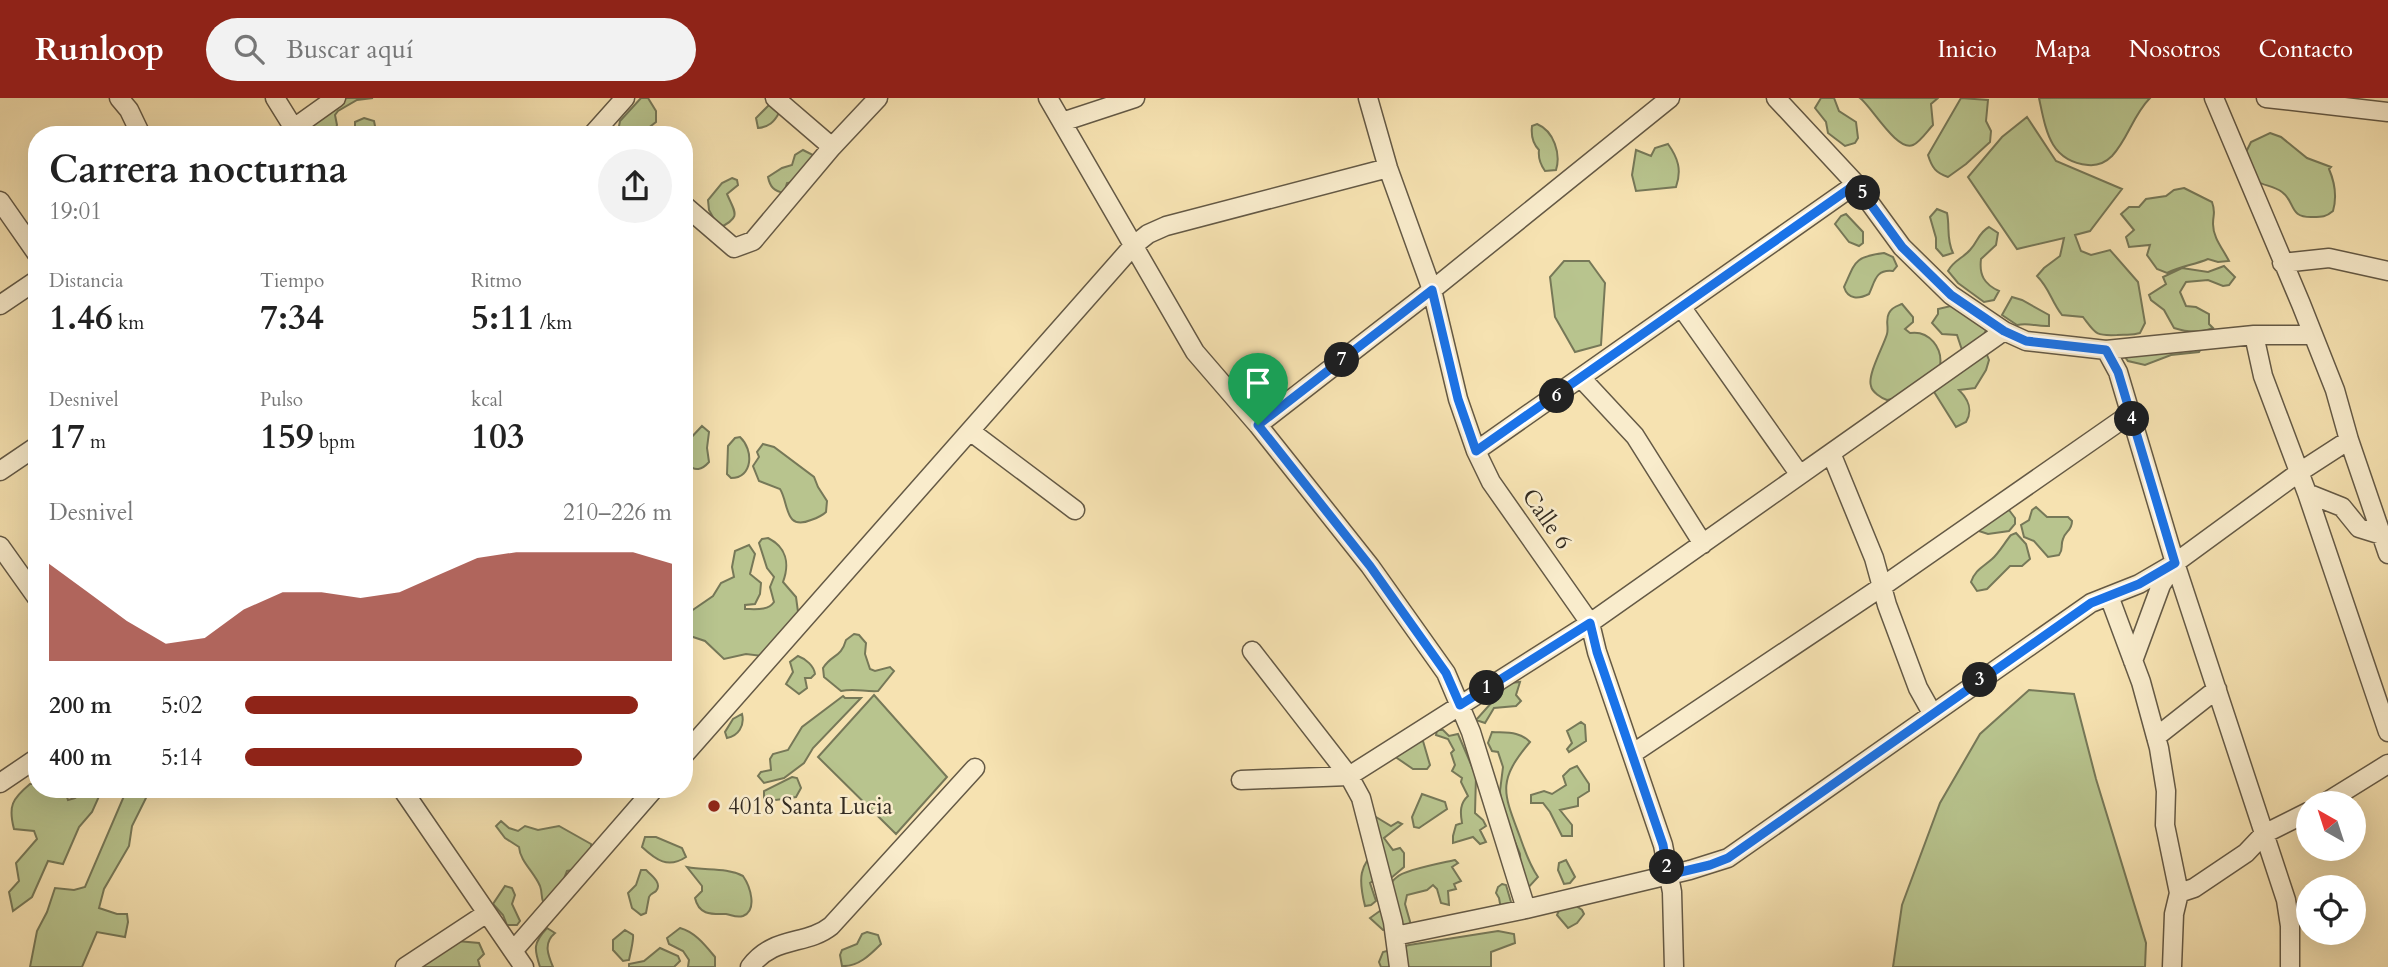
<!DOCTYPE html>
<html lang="es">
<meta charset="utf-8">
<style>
body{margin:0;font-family:Cardo,serif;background:#f2f2f2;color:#222;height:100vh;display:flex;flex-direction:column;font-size:26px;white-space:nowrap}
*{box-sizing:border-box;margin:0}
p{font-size:23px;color:#767676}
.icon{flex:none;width:38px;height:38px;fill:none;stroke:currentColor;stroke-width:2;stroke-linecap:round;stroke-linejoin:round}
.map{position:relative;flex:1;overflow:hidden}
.side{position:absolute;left:28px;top:28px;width:665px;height:672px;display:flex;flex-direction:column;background:#fff;border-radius:28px;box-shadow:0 7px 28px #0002}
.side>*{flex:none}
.needle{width:46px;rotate:321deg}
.buttons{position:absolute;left:2296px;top:693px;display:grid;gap:14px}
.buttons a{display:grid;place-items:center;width:70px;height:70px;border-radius:50%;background:#fff;box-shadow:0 7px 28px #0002;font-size:35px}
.pin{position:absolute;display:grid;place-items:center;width:60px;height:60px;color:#fff;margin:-72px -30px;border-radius:50% 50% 50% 0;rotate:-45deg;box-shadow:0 0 7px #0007}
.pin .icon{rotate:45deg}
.km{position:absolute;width:35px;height:35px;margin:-18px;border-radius:50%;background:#222;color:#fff;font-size:19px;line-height:35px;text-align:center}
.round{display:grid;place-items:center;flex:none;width:74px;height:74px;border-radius:37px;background:#f2f2f2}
.overview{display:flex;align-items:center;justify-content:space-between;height:119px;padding:0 21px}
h1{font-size:38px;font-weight:800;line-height:52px}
.metrics{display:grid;grid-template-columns:repeat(3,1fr);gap:10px;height:119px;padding:7px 21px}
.metrics div{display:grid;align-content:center}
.metrics b{font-size:35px;font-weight:800}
.metrics small{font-size:19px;font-weight:400}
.metrics p{font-size:19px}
.chart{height:196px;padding:14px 21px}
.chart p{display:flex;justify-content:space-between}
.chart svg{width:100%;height:126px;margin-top:7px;fill:#8f2418;opacity:.7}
ul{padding:0 21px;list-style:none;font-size:23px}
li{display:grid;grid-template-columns:112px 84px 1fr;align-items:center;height:52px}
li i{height:18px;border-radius:9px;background:#8f2418}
header{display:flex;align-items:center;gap:42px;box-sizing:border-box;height:98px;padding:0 35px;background:#8f2418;color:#fff}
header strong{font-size:33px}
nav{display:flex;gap:38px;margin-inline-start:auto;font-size:24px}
.search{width:490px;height:63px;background:#f2f2f2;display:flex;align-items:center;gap:18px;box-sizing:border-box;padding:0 24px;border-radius:38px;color:#767676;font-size:26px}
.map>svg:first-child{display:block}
.green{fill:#b8c48e;stroke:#767858;stroke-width:2}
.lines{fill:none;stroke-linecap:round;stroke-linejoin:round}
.minor-casing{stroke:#645945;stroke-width:21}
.minor{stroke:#f9eccc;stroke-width:18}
.route-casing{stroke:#fff;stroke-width:14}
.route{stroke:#1a73e8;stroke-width:9}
.poi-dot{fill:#8f2418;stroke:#f9eccc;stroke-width:2.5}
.labels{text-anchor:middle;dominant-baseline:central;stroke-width:5;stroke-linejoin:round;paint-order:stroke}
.street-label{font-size:23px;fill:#332b21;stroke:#f9eccc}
.poi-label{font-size:23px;fill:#332b21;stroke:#f9eccc;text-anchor:start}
</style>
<header>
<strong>Runloop</strong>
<div class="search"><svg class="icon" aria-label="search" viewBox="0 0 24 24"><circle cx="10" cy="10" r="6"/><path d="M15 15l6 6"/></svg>Buscar aquí</div>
<nav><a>Inicio</a><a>Mapa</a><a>Nosotros</a><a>Contacto</a></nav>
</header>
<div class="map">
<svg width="2388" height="869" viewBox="0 0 2388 869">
<rect width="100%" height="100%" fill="#f6e2b1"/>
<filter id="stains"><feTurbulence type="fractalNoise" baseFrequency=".00286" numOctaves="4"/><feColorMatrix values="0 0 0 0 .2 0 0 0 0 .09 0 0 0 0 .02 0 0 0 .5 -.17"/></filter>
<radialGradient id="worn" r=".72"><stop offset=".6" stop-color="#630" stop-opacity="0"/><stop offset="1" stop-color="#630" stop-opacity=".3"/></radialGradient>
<path class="green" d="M337 0H373L357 2 338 13 335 17 337 27 335 32H319L318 37H307L309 29Z
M641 0H648L656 13V24L647 31V37H622L618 33 620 23Z
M1821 0H1834L1839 13 1856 24 1858 40 1855 45 1845 48 1828 35 1826 24 1815 10Z
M1860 0H1938L1931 6 1933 27C1928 32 1920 44 1913 47 1897 54 1872 9 1860 0Z
M1961 0 1988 2 1986 23 1991 33 1990 44 1966 66 1948 79C1936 75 1932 70 1928 57Z
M2039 0H2150C2133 17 2128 41 2112 58 2105 65 2098 68 2088 67 2050 63 2046 33 2039 0Z
M772 4 779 15C774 24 769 29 758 30L756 20Z
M2027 19 2056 63 2122 91 2090 133 2075 137 2081 153 2091 157 2110 152 2138 184 2145 225 2140 235C2131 238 2126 236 2117 237 2095 238 2096 236 2083 219L2062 217C2051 203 2050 191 2037 178L2044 170 2060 158 2064 140 2017 151 1968 79 2002 39Z
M364 20 374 23 376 33 379 37H364L365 30 355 29V24Z
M1537 26C1554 33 1561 56 1556 72L1545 73C1540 66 1538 60 1539 52 1533 46 1531 37 1532 28Z
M2270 35 2281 39 2307 60 2331 69 2329 71C2335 85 2337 99 2333 113 2326 119 2322 119 2313 119 2288 120 2296 104 2282 94 2274 88 2265 88 2256 83L2246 54 2251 44Z
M1668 46C1678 60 1682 72 1676 89L1636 93 1632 77 1636 52 1651 58 1655 50Z
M803 52 813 57 812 62 798 83 787 85 784 95C774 93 770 89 768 79L782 70 792 67 795 57Z
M732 80 737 82 738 87 727 96C735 115 742 119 719 130L709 112 708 102 722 85Z
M2184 90 2212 104C2216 115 2213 116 2213 126 2213 140 2223 151 2229 163L2218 164 2208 161C2194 167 2181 168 2167 175L2157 171 2147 157 2150 147 2129 149 2126 139 2134 132 2121 116 2129 109H2139L2146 101 2166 98 2174 92Z
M1937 111 1947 115C1950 129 1946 141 1953 155L1943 158 1936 150V140L1930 119Z
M1846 116 1863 134V145L1859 148 1849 144 1835 126 1841 118Z
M1989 129 1998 135 1996 147 1981 161C1979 177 1984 186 1999 193L1994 202 1984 204 1958 185 1948 173C1954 162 1962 161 1970 152 1978 144 1978 135 1989 129Z
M1884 155 1893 159 1897 168 1893 173C1875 171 1875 184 1869 196 1859 201 1848 202 1844 189 1856 163 1854 159 1884 155Z
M1564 163H1589L1605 185 1601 247 1575 254 1555 219 1550 179Z
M2224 168 2235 179 2229 187 2223 188 2208 182 2186 184 2180 194 2186 208 2196 209 2209 216V226L2213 230C2201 235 2186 234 2174 230L2164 212 2151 202 2149 197 2166 186 2163 179 2182 170 2208 174Z
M2012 199 2022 202 2049 217V228C2037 229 2029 224 2017 227L2002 217Z
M1902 206 1913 219V224L1905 231 1910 235C1929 232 1943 250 1940 268L1897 300 1887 302C1881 300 1872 294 1871 288 1867 277 1884 247 1887 236 1889 229 1885 222 1889 215 1892 209 1897 208 1902 206Z
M1955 207 1986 232C1983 241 1971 251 1962 252L1957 237 1942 236 1932 225 1938 216V211Z
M2202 249 2199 254 2171 257 2145 267 2128 263 2125 259Z
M1981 255 1987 257 1989 262 1986 272 1975 290 1959 292C1969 302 1973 312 1966 324L1956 329 1931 289Z
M702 328 709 334 707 350 709 364C702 372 695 374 687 366V344Z
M740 339C754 352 753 380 731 380L727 376 728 348 735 340Z
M763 346 774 349 814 379 818 389 827 403 826 414C822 418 817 420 811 422 784 433 789 405 780 391L759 383 753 368 759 359 757 354Z
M2036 409 2047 419H2068L2072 423C2072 433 2065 433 2063 441 2060 448 2064 450 2059 457L2048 459 2034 443 2024 439 2021 427 2029 422 2032 412Z
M2009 412 2015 420V426L2009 433 1988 436 1979 433 1980 428 2004 413Z
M2016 435 2026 446 2030 461 2022 468H2010L1987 491 1977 493 1971 484C1975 472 1983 469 1992 461 1999 455 2005 444 2011 437Z
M768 440C786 449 790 465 783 484L796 499 799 521 762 558 746 556 724 561 705 543 684 536V518L713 498 721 485 734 479 732 469 735 453 749 447 755 456 750 476 761 485 760 496 755 506 745 507V511C755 511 768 513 774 504L770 489 774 479 767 470 759 445 762 441Z
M854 536 859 537 866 545 865 556 870 571 875 573 890 569 894 573 878 593C865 594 855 590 841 593L824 579 823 570C832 556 841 560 846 542Z
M798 558C806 561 814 568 815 576L811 580H805L807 590 799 596 786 586 793 574 790 564Z
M1520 584 1516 597 1521 603 1516 608 1494 610 1485 625 1476 622 1509 585Z
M2029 592 2074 596 2096 681 2146 845 2145 869H1893L1902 807 1940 705 1980 636Z
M874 597 947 679 896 736 818 659Z
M843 598 845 600H861L813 650 804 665 784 680 764 685 758 678 761 674 771 672 770 661 773 656 788 652 802 629Z
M742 616C745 628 738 638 727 640L725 634 733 621Z
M1581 624 1585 627 1586 643 1569 654 1567 651 1572 645 1567 633Z
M1437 632H1443L1449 638 1458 636 1476 678 1475 715 1483 722 1486 728 1480 732 1486 744 1480 746 1473 739 1453 745V738L1456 727 1462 725C1460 714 1460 705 1468 698L1461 684 1462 680 1452 673 1455 667 1451 655 1454 652 1448 641 1436 637Z
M1492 634C1506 635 1520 633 1530 644 1497 683 1503 694 1520 739 1525 753 1529 766 1538 779L1526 792 1521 781 1520 756 1502 713 1500 693 1503 669 1498 654 1492 653 1488 645Z
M1423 643 1430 667 1427 671H1413L1394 658 1411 645Z
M1577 668 1589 686V693L1578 700V708L1560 712 1572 727V738H1562L1550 714 1543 705H1531V697L1544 693 1552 696 1566 687 1563 678 1570 671Z
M792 679 797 680 801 690 796 699 769 703 764 701V693Z
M30 686H37V691H64L68 702 75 700 86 691H106L100 696 92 714 79 729 63 766 48 763 32 799 13 813 9 794 19 783 16 765 37 741 34 733 14 731C8 708 12 701 30 686Z
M127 691H147L146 700 132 728 129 748 104 791 99 810 117 816H127L128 824 125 839 97 834 82 869H30L37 833 47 814 55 790 74 792 85 789Z
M1422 696 1445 704 1447 711 1419 730 1414 729 1412 719Z
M1376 719 1391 728 1398 724 1402 726 1384 740 1393 752 1400 750 1404 755V769L1391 780 1385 776 1370 785 1376 803 1371 807 1365 808C1358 780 1359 768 1379 748L1363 724Z
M501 723 509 730 518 733 525 728 538 732 559 728 591 746V751L583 770 567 773 563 783 546 809C540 802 543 796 540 788 534 774 520 763 519 749L505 740 496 728Z
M645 739H656L682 750 686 759C668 771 656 762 642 749Z
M1455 762 1458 765 1452 769 1461 783 1454 786 1456 791 1448 793 1449 807 1441 805 1437 791 1433 787 1427 792 1407 797 1405 806 1411 827 1383 832 1370 820 1384 810 1380 801C1385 794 1390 784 1397 779 1404 772 1442 765 1455 762Z
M1566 762 1575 779 1570 785 1564 786 1558 772 1559 765Z
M687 769C705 773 726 769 743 778 750 788 758 812 743 818 736 820 732 817 726 816 713 816 699 818 695 800L702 793V788Z
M641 772H646C650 776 663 785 656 793 654 795 650 796 649 799L646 815 641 817 632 810 628 795 636 787Z
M1502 786 1506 787 1511 804 1510 809 1501 811 1499 800 1496 795 1498 789Z
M505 788 512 790 515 797 512 806 520 823 517 827H507L503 817 493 806Z
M1575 807 1582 812 1584 816 1577 825 1568 830 1557 817 1560 810Z
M547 830 555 835C543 845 548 857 553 869H540C534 851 533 845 547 830Z
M680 830C695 834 705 847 715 859V869H688L689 862 683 853 669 846 667 840Z
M625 832 633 837C634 841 630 857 629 862L623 863 613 852V842Z
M1498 833 1514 836 1515 845 1491 854V869H1381L1379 864 1383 854 1409 847Z
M867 834 878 837 881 846C870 857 858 869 842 868L840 857 842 852 857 846 862 836Z
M457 843 479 845 484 856 478 862 480 869H424L426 858Z
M660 850 678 858 680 863 674 869H629V866L644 863Z"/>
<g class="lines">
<g class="minor-casing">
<path id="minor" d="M119 0 129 12 141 37
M275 0 298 37
M775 0 832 49
M1048 0 1195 254 1258 327 1370 468 1446 575 1471 634 1526 811
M1368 0 1388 70 1432 192 1458 301 1476 353 1491 384 1590 525 1597 554 1663 747 1672 794 1674 869
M1776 0 1856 86 1902 149 1951 197 2004 233 2026 243 2106 252 2118 274 2175 465 2298 375 2349 342
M2214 0 2301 206 2335 292 2349 342 2388 456
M2266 0 2388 14
M1062 24 1135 0
M284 37 336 0
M592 37 625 0
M0 103 37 156
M684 107 734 150 753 143 832 49 878 0
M2282 165 2329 160 2388 173
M0 207 37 182
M1682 210 1800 377
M2254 237 2263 278 2307 395 2388 634
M2106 252 2254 237H2313
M1582 281 1635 338 1703 446
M1258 327 1432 192 1670 0
M970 333 1075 412
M1476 353 1856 86
M1831 355 1874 460 1887 507 1918 590 1932 615
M0 373 37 348
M2307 395 2342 409 2359 430 2388 439
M0 448 37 500
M2175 465 2286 802 2290 828V869
M2109 498 2141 584 2159 650 2166 693 2165 727 2179 795 2174 816 2172 869
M1252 553 1349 678 1361 700 1393 824 1399 869
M2133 563 2161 487 2173 468
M2156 639 2217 591
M1632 656 1883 488 2130 316
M684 657 1133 148 1148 136 1166 128 1388 70
M1241 682 1349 678 1590 525 2004 233
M0 685 37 660
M402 691 524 869
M2325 705 2388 666
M2179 795 2194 790 2246 755 2264 736 2308 714
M1395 838 1526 811 1690 772 1728 760 2091 505 2139 486 2175 465
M513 853 654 691
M405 869 487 815
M750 869C774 837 806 848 831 828L975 670"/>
</g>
<use href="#minor" class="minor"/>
</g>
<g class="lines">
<g class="route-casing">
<path id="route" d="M1856 86 1902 149 1951 197 2004 233 2026 243 2106 252 2118 274 2175 465 2139 486 2091 505 1728 760 1710 767 1668 777 1663 747 1597 554 1590 525 1460 607 1446 575 1370 468 1258 327 1432 192 1458 301 1476 353Z"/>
</g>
<use href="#route" class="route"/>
</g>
<circle class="poi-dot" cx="714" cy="708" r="7"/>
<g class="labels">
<g class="street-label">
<text transform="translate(1547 421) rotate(55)">Calle 6</text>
</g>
<g class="poi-label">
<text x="728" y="708">4018 Santa Lucia</text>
</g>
</g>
<rect width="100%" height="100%" filter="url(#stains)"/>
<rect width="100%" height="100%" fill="url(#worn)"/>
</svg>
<div class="buttons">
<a><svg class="needle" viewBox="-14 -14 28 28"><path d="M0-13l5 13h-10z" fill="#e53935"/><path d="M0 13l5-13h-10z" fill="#767676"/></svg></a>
<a><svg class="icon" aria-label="locate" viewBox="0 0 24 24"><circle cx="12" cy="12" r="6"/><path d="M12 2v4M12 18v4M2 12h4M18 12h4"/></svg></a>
</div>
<div class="pin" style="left:1258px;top:327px;background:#1e9e55"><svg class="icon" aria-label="arrive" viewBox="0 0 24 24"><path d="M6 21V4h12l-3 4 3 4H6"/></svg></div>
<b class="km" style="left:1487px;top:590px">1</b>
<b class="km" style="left:1667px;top:769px">2</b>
<b class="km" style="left:1980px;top:582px">3</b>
<b class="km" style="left:2132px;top:321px">4</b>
<b class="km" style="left:1863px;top:95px">5</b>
<b class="km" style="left:1557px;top:298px">6</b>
<b class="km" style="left:1342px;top:262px">7</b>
<section class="side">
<div class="overview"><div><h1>Carrera nocturna</h1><p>19:01</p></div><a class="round"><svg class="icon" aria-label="share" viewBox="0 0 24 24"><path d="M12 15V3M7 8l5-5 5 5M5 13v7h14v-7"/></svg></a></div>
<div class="metrics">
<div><p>Distancia</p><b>1.46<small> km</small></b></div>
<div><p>Tiempo</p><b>7:34</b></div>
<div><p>Ritmo</p><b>5:11<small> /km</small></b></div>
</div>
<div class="metrics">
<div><p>Desnivel</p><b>17<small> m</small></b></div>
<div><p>Pulso</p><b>159<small> bpm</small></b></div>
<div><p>kcal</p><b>103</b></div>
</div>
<div class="chart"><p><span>Desnivel</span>210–226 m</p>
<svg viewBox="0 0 160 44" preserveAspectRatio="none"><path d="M0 44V10L10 20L20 30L30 38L40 36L50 26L60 20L70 20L80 22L90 20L100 14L110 8L120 6L130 6L140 6L150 6L160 10V44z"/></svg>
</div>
<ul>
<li><b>200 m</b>5:02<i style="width:92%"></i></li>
<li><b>400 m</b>5:14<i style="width:79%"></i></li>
</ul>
</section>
</div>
